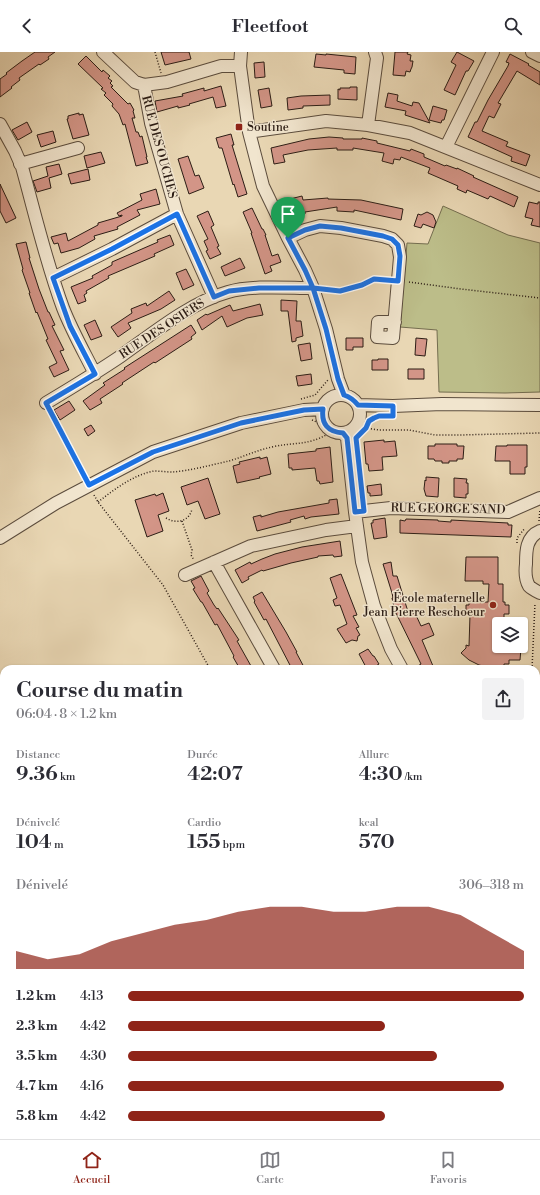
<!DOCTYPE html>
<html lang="fr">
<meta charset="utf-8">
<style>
body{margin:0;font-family:"Libre Bodoni",serif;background:#f2f2f3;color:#2b2b33;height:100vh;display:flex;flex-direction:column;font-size:15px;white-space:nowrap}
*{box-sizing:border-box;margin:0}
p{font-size:13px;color:#7c7c81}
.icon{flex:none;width:22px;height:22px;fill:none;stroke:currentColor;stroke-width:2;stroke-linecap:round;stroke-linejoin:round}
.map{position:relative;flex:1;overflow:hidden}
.panel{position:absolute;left:0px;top:613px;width:540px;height:474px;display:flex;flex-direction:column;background:#fff;border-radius:12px 12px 0 0;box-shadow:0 1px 3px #0004}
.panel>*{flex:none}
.fabs{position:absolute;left:492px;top:565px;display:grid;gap:8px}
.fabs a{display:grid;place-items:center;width:36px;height:36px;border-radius:4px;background:#fff;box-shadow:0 1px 3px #0004;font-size:20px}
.pin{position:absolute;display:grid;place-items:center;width:34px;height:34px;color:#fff;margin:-41px -17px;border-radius:50% 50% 50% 0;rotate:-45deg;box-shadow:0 0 4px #0007}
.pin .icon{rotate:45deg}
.round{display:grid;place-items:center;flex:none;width:42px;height:42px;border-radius:4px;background:#f2f2f3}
.head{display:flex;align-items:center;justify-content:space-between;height:68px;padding:0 16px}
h1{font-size:22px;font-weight:600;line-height:30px}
.metrics{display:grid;grid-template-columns:repeat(3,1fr);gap:6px;height:68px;padding:4px 16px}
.metrics div{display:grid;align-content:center}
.metrics b{font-size:20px;font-weight:600}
.metrics small{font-size:11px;font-weight:400}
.metrics p{font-size:11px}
.chart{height:112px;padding:8px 16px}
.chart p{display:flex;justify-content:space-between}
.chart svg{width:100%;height:72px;margin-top:4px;fill:#8f2418;opacity:.7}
ul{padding:0 16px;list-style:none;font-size:13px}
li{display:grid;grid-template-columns:64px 48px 1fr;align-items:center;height:30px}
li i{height:10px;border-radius:5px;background:#8f2418}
header{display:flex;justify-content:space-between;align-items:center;height:52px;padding:0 16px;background:#fff;font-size:18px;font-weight:600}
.tabs{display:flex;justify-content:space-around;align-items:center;height:56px;border-top:1px solid #e1e1e2;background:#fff;font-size:11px;color:#7c7c81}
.tabs a{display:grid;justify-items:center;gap:2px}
.tabs .selected{color:#8f2418}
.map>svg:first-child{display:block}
.green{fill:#bcbd89;stroke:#746d4f}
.building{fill:#d39587;stroke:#2c1d15}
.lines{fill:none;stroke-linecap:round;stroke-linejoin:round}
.minor-casing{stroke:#5b4c3d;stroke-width:14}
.path{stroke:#2c1d15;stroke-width:1.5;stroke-dasharray:1 2;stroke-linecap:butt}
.minor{stroke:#f1e5ce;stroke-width:12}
.route-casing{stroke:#fff;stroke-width:8}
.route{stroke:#1a73e8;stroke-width:5}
.poi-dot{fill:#8f2418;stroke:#f1e5ce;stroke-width:1.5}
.labels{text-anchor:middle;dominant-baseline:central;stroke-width:3;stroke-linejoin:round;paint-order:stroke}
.poi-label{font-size:12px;fill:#2c1d15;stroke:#f1e5ce;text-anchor:start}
.street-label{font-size:12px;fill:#2c1d15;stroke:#f1e5ce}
</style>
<header><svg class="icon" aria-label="back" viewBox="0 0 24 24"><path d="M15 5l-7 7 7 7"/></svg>Fleetfoot<svg class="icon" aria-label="search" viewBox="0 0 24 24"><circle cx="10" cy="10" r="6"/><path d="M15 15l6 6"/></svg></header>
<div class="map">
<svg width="540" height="1087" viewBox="0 0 540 1087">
<rect width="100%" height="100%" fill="#e9d7b4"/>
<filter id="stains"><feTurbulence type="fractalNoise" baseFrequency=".005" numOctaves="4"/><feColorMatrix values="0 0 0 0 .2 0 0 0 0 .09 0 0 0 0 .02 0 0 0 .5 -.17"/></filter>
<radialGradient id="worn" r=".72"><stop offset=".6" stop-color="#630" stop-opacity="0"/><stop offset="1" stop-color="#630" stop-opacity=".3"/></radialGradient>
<path class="green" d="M443 154 508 183 540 191V340L505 341 439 340 437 278 400 275 407 191 428 192Z
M540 924V1087H513L512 1086 510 1087H476L475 1083H536V925Z"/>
<path class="building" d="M35 0H55L48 5 49 7 40 13 39 12 19 26 20 28 11 35 12 36 0 45V27L7 22 6 21 22 9Z
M161 0H189L191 7 165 13Z
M395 0H408L407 2 411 3 410 9H413L412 15 411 17 410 20 406 19 405 24 393 23Z
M457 0 474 9 468 19H466L455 43 444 38 456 13 451 10Z
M316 2 326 3V2L356 5 355 22 344 21V18L314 15Z
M510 2 529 12 528 13 540 20V33L517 19 498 51 501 52 494 66 489 64 482 79 508 90 506 94 530 103 526 114 511 109 512 105 468 85 475 70H477L488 48 508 14 509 11 506 10Z
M86 4 102 20 103 18 110 24 108 26 112 29 110 31 113 34 111 35 128 52 130 51 134 58 133 59 135 66H132L136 80H138L140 85 142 84 147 105H146L148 111 136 114 125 72 123 73 119 62 112 54 113 52 104 43 106 41 101 37 103 36 78 12Z
M264 10 265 25 255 26 254 11Z
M221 34 226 54 216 56 213 45 189 52 190 53 178 56V54L157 60 155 49 183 44 182 42 204 36V39Z
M350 35H357V48L338 47V37L340 38V36H350Z
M269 36 272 54 261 56 258 38Z
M388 41 398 43 397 49 412 54 413 50 419 51 430 71 405 63 406 59 385 55Z
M330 43V53L303 54V56L288 58 287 46 301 44Z
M433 54 447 58 444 68H442L441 71 429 68Z
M79 61V63L83 62 89 83 73 87 67 67H68V64Z
M27 70 32 80 18 88 12 78Z
M53 79 56 90 41 95 37 83Z
M231 82 234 93H232L247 142 238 145 234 132 233 133 222 96H219L216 86Z
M329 85 343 86V87H362V86L377 89V91L410 99 411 97 424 102V105L445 114 446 113 457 117V116L474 124 473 125 518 145 514 155 490 144 488 147 467 138 466 141 457 137 458 134 428 121 430 116 401 105 400 108 394 107 393 112 382 109 384 101 353 96V98H337V96L308 98 283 103 285 110 274 112 271 96 309 87Z
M101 100 105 111 87 116 84 104Z
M188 104 195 124 199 123 204 136 189 142 178 107Z
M59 112 62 122 49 126 51 136 37 140 33 129 48 124 46 115Z
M88 117 90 128 71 132 68 122Z
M0 132 16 166 6 171 0 159Z
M156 137 160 152 137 158 140 163 117 175 118 177 94 184 95 187 79 196 61 201 58 191 54 192 51 185 66 181 68 189 98 173V171L122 164V163L119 164 117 161 142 148 140 142Z
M302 144 303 148 328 146V147L361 148 403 157 401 168 354 158V160L337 159V155L305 160V162L293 164 290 147Z
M529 150 538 152V150H540V175L531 173 533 167 525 165Z
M252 156 262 177H263L266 183H265L272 204 278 202 281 210 270 214 272 219 265 222 251 181H252L243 160Z
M208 159 214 173 211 175 219 194 217 195 221 202 210 207 206 199 208 198 204 189 208 187 197 164Z
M427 160 433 163 436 170 434 176 423 172 421 176 414 174 418 162 421 163Z
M170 183 174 193 154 202 155 204 108 224 109 226 86 239 87 241 84 243 86 249 78 252 71 235 93 226 92 224 112 213V210L158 190 157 188Z
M26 190 30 206H29L39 237 48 260H49L55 273 52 274 64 298 60 299 69 318 54 325 49 315 57 311 46 288 48 287 37 260 36 261 29 241H30L22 218 23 217 16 192Z
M240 206 245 216 225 224 221 215Z
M186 217 194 233 183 238 176 221Z
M169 239 175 248 161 257 128 271 131 276 118 285 111 275 132 261 131 257 146 251 147 254Z
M281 248 297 249 296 269H301L303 284 296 286V289L292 290 288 259H281Z
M260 252 263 263 247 266 227 275 222 264 202 278 197 268 206 262 207 263 230 253 233 259Z
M95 268 102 284 91 288 84 273Z
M191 273 196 281 191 285 192 287 155 311 154 310 122 331 123 332 100 347 102 351 90 358 83 349 105 333 103 331 125 317 124 316Z
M346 286H363V295H353V298H346Z
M416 286 427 287 425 304 415 303Z
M310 291 312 307 301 309 298 293Z
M378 307H388V318H372V308H378Z
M408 317H424V327H408Z
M311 322 312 332 298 334 296 324Z
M69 349 75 358 60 368 54 358Z
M91 373 95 379 88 384 84 377Z
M384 388V390L395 389 397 404 382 405 383 418 369 419 368 412H366L364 390Z
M435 392H457V394H464L463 407H457V409H449V411H442V409H435L434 407H428V394H435Z
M507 393H527V415H525V422H510V409H495L496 394H507Z
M330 395 333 430 320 432 319 429H317L315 416 292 418V416H289L288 402 316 399V397Z
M260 405V407L267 405 271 422 259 425 260 426 237 431 233 414 240 412 239 410Z
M426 425 439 426 438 445 426 444 424 437 425 428 426 429Z
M208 426 220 462 205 467 198 449 187 453 181 435Z
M454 426 467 427 466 431H468V442H466V446L454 445Z
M381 432 382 443 370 444V441H368L367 434Z
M163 441 169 459 158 463 163 479 147 485 135 448 155 442 156 444Z
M337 447 339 462 311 465 305 467 304 464 290 468 291 470 257 479 253 465 261 463V465L278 460 329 451V448Z
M385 466 387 485 374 487 371 471H373V468Z
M406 467 438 468V469L451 470V468L508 471V473H512L511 485 400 481V468L405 469Z
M340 489 342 504 334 505 333 503 318 504V505L291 511 263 519 262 518 248 525 249 527 242 531 235 518 250 510 251 512 262 507 275 502 302 495Z
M466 505H498V532H503V550H505V553H509V562H504V572H499V594H517V596H521L520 608H509V612H504V616H491L479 613 469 608 461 601 466 596V593L469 594 470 563 469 560H466V553H469V550H488L489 532H483V529H465Z
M391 510 393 524H397L409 563 415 561 421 574 429 571 434 583 422 588 433 614 426 617H413L421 612 395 559 392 546H393L392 541 383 512Z
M341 522 357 563 353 564 359 575 356 576 360 583 358 584 357 589 352 588 346 591 337 577 347 572 340 553 335 554 333 548 337 546 330 526Z
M201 524 209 539 207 541 214 553 217 557 218 556 239 588 237 589 251 614 246 617H240L233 605 234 604 217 572 215 573 202 550H201L193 537 195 536 191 529Z
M262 540 286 580 297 600H296L305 617H292L266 567 264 568 254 550 255 549 253 545Z
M368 597 373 604H374L379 612 371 617H367L359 602Z"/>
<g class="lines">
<g class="minor-casing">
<path id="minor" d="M103 0 135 30 144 33 167 30 221 14H240
M241 0 240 14 249 80 263 134 288 186 305 218 313 236 326 277 338 327 344 343
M532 0 540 4
M144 33 151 71 177 162 214 245
M0 72 15 99 22 115C35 162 46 210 63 256 72 279 84 300 95 322
M368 73 377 6 375 0
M249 80 326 69 368 73 410 81 540 133
M446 95 493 0
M20 112 78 96
M288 186 305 178 320 174 341 176 383 184 392 187 398 193 400 205 393 286 377 285 378 270H395
M53 226 112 197 177 162
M322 362a19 19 0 1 1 38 0a19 19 0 1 1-38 0Z
M46 351C71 336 96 321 121 304 152 282 191 250 228 240 252 233 287 236 313 236
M358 353 393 354 442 352 540 353
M343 381 347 386 355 460 362 510 374 554 391 597 402 617
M355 460 391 456 508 460 540 446
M540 479C526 485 526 499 526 512 525 520 525 527 529 534 532 537 536 539 540 541
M0 486 56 451 153 400 241 371 304 358 323 357
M214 510 274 617
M185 523 251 494 326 478 357 474
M537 811V650L540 638
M0 903 4 906
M536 921H540
M173 1083 177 1087
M465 1083 466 1087"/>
</g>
<path class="path" d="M155 0 161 21
M409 230 461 237 540 246
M323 237 340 239 361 233 375 227 387 228
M301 347 315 343 328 328
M50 360 84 424
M312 368C321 371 325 380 334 385
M365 376 379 378H409L435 383H460L540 381
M357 384 365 376 369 369 376 365
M94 443 98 450 163 533 210 617
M98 450C115 437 133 423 154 419 160 419 166 420 172 420 189 419 211 413 229 409 243 405 257 398 272 395 293 390 307 394 328 382
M166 466C176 472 189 470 192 457
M182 469 192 498 191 503 194 508
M539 469 540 457
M517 491V486L525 476
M532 617 535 551
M536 993 540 978
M536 1066 540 1065
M339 1083 340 1087
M371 1083 385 1087
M339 1085 348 1083
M446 1087 456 1084"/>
<use href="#minor" class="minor"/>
</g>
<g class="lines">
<g class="route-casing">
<path id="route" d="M288 186 305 218 313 236H259L229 239 214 245 177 162 112 197 53 226 70 274 95 322 46 351 89 433 153 400 241 371 304 358 323 357C321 372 328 380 343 381L347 386 355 460 364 459 356 386 366 376 369 369 374 366 379 364H393V354L358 353C354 348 350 345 344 343L338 327 326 277 313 236 340 239 362 233 374 227 398 229 400 204 398 193 392 187 383 184 341 176 320 174 305 178 288 186"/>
</g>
<use href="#route" class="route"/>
</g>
<g class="poi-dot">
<rect x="235" y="71" width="8" height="8" rx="2"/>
<circle cx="493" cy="553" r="4"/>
</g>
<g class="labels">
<g class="poi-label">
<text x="247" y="75">Soutine</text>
<text x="485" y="546" text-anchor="end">École maternelle<tspan x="485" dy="14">Jean Pierre Reschoeur</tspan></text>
</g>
<g class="street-label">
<text transform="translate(159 95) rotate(75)">RUE DES OUCHES</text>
<text transform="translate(162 277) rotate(-33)">RUE DES OSIERS</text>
<text transform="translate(448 457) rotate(1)">RUE GEORGE SAND</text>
</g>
</g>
<rect width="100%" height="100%" filter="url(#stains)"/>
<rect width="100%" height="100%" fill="url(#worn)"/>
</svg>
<div class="fabs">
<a><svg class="icon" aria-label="layers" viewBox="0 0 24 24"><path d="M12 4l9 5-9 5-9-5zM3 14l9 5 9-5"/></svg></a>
</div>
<div class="pin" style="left:288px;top:186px;background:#1e9e55"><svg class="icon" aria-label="arrive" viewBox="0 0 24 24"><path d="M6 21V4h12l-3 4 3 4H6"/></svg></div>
<section class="panel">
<div class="head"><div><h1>Course du matin</h1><p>06:04 · 8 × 1.2 km</p></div><a class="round"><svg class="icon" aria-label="share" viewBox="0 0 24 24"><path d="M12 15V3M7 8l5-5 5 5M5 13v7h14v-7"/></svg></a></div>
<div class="metrics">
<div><p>Distance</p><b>9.36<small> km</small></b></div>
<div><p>Durée</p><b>42:07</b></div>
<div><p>Allure</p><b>4:30<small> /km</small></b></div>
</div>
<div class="metrics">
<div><p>Dénivelé</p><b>104<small> m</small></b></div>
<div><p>Cardio</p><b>155<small> bpm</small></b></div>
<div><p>kcal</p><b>570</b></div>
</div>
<div class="chart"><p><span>Dénivelé</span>306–318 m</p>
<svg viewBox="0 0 160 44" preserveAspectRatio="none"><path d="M0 44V33L10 38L20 35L30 27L40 22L50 17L60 14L70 9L80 6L90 6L100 9L110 9L120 6L130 6L140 11L150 22L160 33V44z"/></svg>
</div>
<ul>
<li><b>1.2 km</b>4:13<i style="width:100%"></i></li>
<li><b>2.3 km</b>4:42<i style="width:65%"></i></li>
<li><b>3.5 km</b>4:30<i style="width:78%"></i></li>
<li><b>4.7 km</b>4:16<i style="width:95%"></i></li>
<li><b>5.8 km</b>4:42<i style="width:65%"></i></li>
</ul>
</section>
</div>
<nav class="tabs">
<a class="selected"><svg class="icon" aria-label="home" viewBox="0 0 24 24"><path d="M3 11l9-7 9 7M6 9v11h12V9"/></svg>Accueil</a>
<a><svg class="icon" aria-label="map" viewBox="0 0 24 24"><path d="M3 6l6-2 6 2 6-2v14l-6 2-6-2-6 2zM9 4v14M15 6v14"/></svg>Carte</a>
<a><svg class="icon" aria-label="saved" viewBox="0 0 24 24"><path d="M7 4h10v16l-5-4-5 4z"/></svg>Favoris</a>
</nav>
